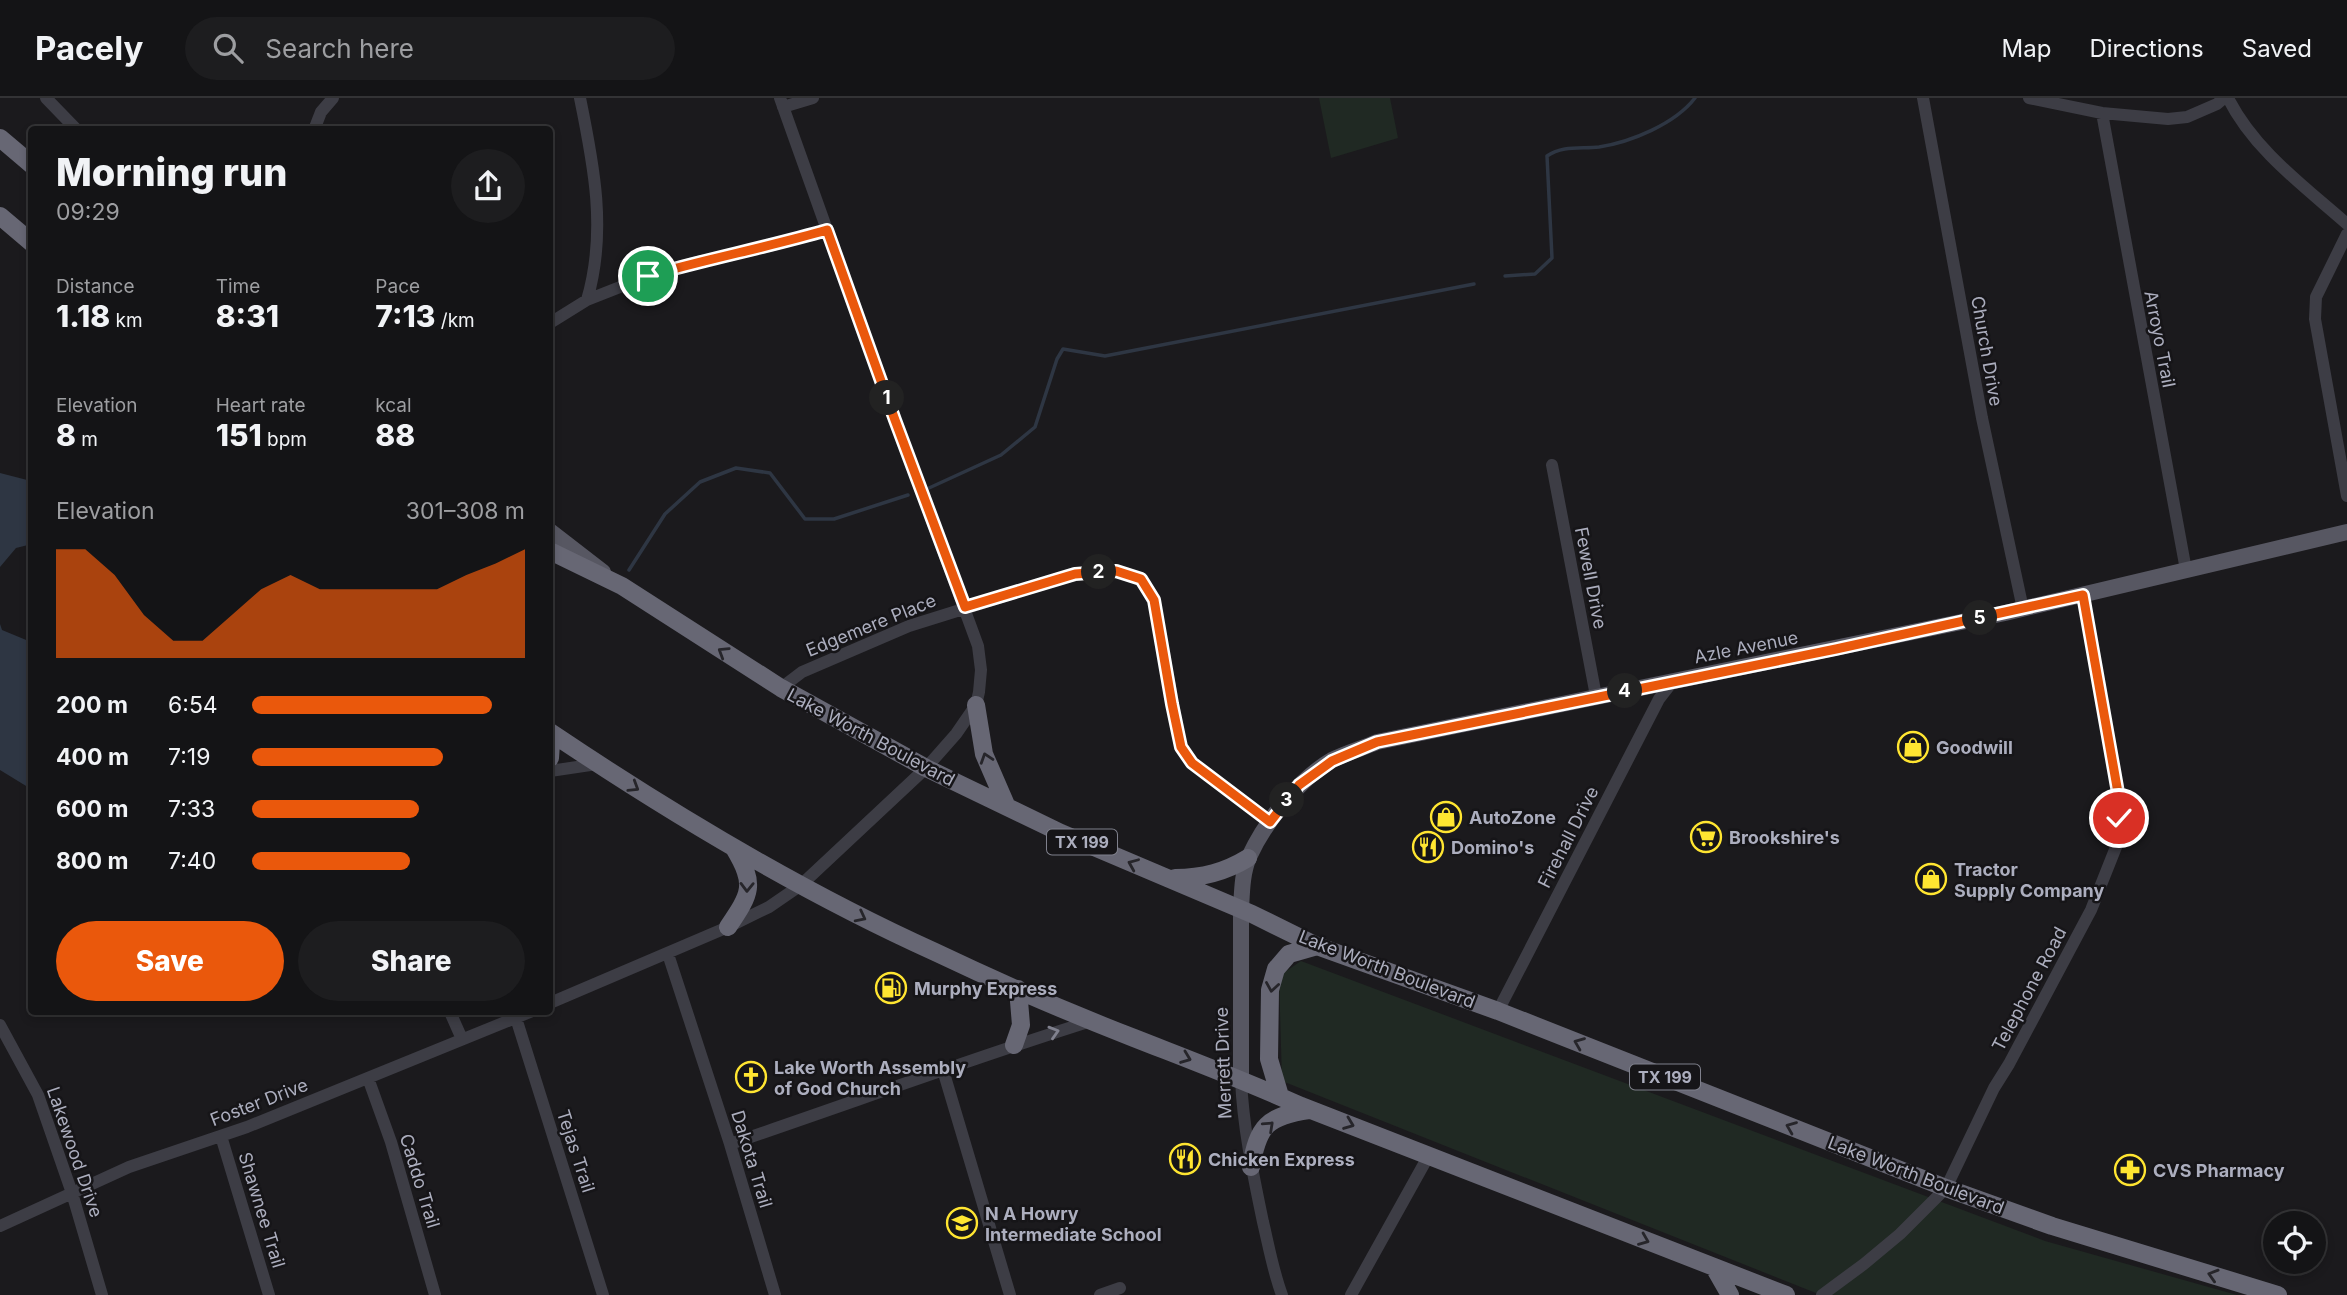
<!DOCTYPE html>
<meta charset="utf-8">
<style>
body{margin:0;font-family:Inter,sans-serif;background:#1d1d1f;color:#f1f3f6;height:100vh;display:flex;flex-direction:column;font-size:26px;white-space:nowrap}
*{box-sizing:border-box;margin:0}
p{font-size:23px;color:#9d9ea1}
.icon{flex:none;width:38px;height:38px;fill:none;stroke:currentColor;stroke-width:2;stroke-linecap:round;stroke-linejoin:round}
.map{position:relative;flex:1;overflow:hidden}
.drawer{position:absolute;left:28px;top:28px;width:525px;height:889px;display:flex;flex-direction:column;background:#141416;border-radius:7px;box-shadow:0 4px 10px #0003,0 0 0 2px #333335}
.drawer>*{flex:none}
.buttons{position:absolute;left:2263px;top:1113px;display:grid;gap:14px}
.buttons a{display:grid;place-items:center;width:63px;height:63px;border-radius:50%;background:#141416;box-shadow:0 4px 10px #0003,0 0 0 2px #333335;font-size:35px}
.pin{position:absolute;display:grid;place-items:center;width:60px;height:60px;color:#fff;margin:-30px;border:4px solid #fff;border-radius:50%;box-shadow:0 2px 7px #0007}
.km{position:absolute;width:35px;height:35px;margin:-18px;border-radius:50%;background:#222;color:#fff;font-size:19px;line-height:35px;text-align:center}
.round{display:grid;place-items:center;flex:none;width:74px;height:74px;border-radius:37px;background:#1d1d1f}
.summary{display:flex;align-items:center;justify-content:space-between;height:119px;padding:0 28px}
h1{font-size:38px;font-weight:800;line-height:52px}
.metrics{display:grid;grid-template-columns:repeat(3,1fr);gap:10px;height:119px;padding:7px 28px}
.metrics div{display:grid;align-content:center}
.metrics b{font-size:30px;font-weight:800}
.metrics small{font-size:19px;font-weight:400}
.metrics p{font-size:19px}
.chart{height:196px;padding:14px 28px}
.chart p{display:flex;justify-content:space-between}
.chart svg{width:100%;height:126px;margin-top:7px;fill:#ea580c;opacity:.7}
.action{display:flex;gap:14px;margin-top:auto;padding:14px 28px}
.action a{flex:1;height:80px;border-radius:42px;background:#ea580c;color:#fff;font-size:28px;font-weight:800;line-height:80px;text-align:center}
.action a+a{background:#1d1d1f;color:#f1f3f6}
ul{padding:0 28px;list-style:none;font-size:23px}
li{display:grid;grid-template-columns:112px 84px 1fr;align-items:center;height:52px}
li i{height:18px;border-radius:9px;background:#ea580c}
header{display:flex;align-items:center;gap:42px;box-sizing:border-box;height:98px;padding:0 35px;background:#141416;border-bottom:2px solid #333335}
header strong{font-size:33px}
nav{display:flex;gap:38px;margin-inline-start:auto;font-size:24px}
.search{width:490px;height:63px;background:#1d1d1f;display:flex;align-items:center;gap:18px;box-sizing:border-box;padding:0 24px;border-radius:38px;color:#9d9ea1;font-size:26px}
.map>svg:first-child{display:block}
.green{fill:#202923}
.water{fill:#2e3643}
.lines{fill:none;stroke-linecap:round;stroke-linejoin:round}
.stream{stroke:#2e3643;stroke-width:3.5}
.minor{stroke:#3d3d45;stroke-width:12}
.major{stroke:#575762;stroke-width:16}
.highway{stroke:#676774;stroke-width:18}
.oneway{stroke:#26252a}
.oneway2{stroke:#80818e}
.route-casing{stroke:#fff;stroke-width:14}
.route{stroke:#ea580c;stroke-width:9}
.labels{text-anchor:middle;dominant-baseline:central;stroke-width:5;stroke-linejoin:round;paint-order:stroke}
.shield{fill:#161518;stroke:#7f808c;stroke-width:2}
.shield-label{font-size:16px;font-weight:bold;fill:#acaebe}
.street-label{font-size:18px;fill:#acaebe;stroke:#161518}
.poi-label{font-size:18px;font-weight:bold;fill:#acaebe;stroke:#161518;text-anchor:start}
</style>
<header>
<strong>Pacely</strong>
<div class="search"><svg class="icon" aria-label="search" viewBox="0 0 24 24"><circle cx="10" cy="10" r="6"/><path d="M15 15l6 6"/></svg>Search here</div>
<nav><a>Map</a><a>Directions</a><a>Saved</a></nav>
</header>
<div class="map">
<svg width="2347" height="1197" viewBox="0 0 2347 1197">
<rect width="100%" height="100%" fill="#1b1a1d"/>
<path class="green" d="M1319 0H1390L1398 40 1331 60Z
M1301 863 2045 1143 2237 1197H1821L1282 983 1279 878Z"/>
<path class="water" d="M0 375 31 383 32 446 16 450 0 469Z
M0 526 2 532 31 544V691L0 672Z"/>
<g class="lines">
<path class="stream" d="M1505 178 1535 176 1552 160 1547 58C1563 47 1581 51 1599 49 1631 44 1675 26 1695 0
M929 390 1001 357 1035 329 1057 261 1063 251 1105 258 1474 186
M629 472 665 416 700 384 736 370 770 375 805 421H834L908 397"/>
<path class="minor" d="M46 0 77 32
M1923 0 1982 320 2023 511
M2029 0 2102 15 2168 21 2187 19 2217 6 2224 0
M2228 0C2254 52 2304 88 2347 126
M783 9 813 0
M2102 15 2186 472
M314 32 321 14 333 0
M2347 136 2316 199 2315 221 2347 398
M587 202 648 178 693 165 770 148 827 132
M550 225 587 202C607 134 594 68 580 0
M1552 367 1596 598
M781 590 802 574 909 528 1075 476 1116 473 1141 481 1154 502 1181 649 1192 665 1270 724
M550 673 597 666
M668 856 730 1046 775 1197
M550 905 728 829 769 809 801 787 926 670 956 636 976 607 979 594 981 572 978 548 892 314 780 0
M1498 913 1659 601 1673 583
M450 914 462 941
M516 920 603 1197
M0 927 38 997 72 1095 102 1197
M943 972 1010 1197
M368 980 391 1044 435 1197
M1241 981C1243 1029 1253 1076 1263 1124 1269 1149 1273 1173 1282 1197
M221 1038 269 1197
M730 1046C851 1005 970 961 1091 923
M0 1128 129 1069 247 1029 530 914
M1100 1197 1120 1190
M1351 1197 1429 1057
M1822 1197 1864 1166 1900 1136 1946 1090 1994 990 2009 966 2091 812 2118 744 2120 706 2083 497"/>
<path class="major" d="M550 433 603 474
M1241 981V812C1242 794 1242 775 1249 759 1265 724 1299 681 1332 662 1346 655 1363 650 1377 644L2005 515 2347 434"/>
<path class="highway" d="M0 40 32 67
M0 118 32 145
M550 453 622 488 781 590 926 670 1061 735 1252 816 1317 848 1498 913 1946 1090 2052 1128 2278 1197
M976 607 984 656 1007 709
M550 634C672 716 800 793 935 854 1000 885 1067 914 1134 940 1190 962 1246 983 1301 1008L1786 1197
M550 642 551 645 550 660
M1175 780C1203 780 1225 774 1248 760
M728 829C751 795 756 787 734 750
M1014 947 1021 927 1018 891
M1280 998 1269 961 1270 892 1276 871 1289 856 1317 848
M1251 1069C1258 1028 1267 1018 1309 1012
M1714 1169 1730 1197"/>
</g>
<defs><path id="oneway-chevron" d="M-2-3.5L2.5 0L-2 3.5" fill="none" stroke-width="1.6" stroke-linecap="round" stroke-linejoin="round" transform="scale(1.75)"/></defs>
<g class="oneway">
<use href="#oneway-chevron" transform="translate(723 554) rotate(-148)"/>
<use href="#oneway-chevron" transform="translate(986 660) rotate(-108)"/>
<use href="#oneway-chevron" transform="translate(634 689) rotate(32)"/>
<use href="#oneway-chevron" transform="translate(1133 766) rotate(-157)"/>
<use href="#oneway-chevron" transform="translate(747 789) rotate(91)"/>
<use href="#oneway-chevron" transform="translate(861 819) rotate(27)"/>
<use href="#oneway-chevron" transform="translate(1272 889) rotate(99)"/>
<use href="#oneway-chevron" transform="translate(1579 945) rotate(-158)"/>
<use href="#oneway-chevron" transform="translate(1186 960) rotate(21)"/>
<use href="#oneway-chevron" transform="translate(1349 1026) rotate(21)"/>
<use href="#oneway-chevron" transform="translate(1269 1028) rotate(-43)"/>
<use href="#oneway-chevron" transform="translate(1791 1029) rotate(-158)"/>
<use href="#oneway-chevron" transform="translate(1644 1142) rotate(22)"/>
<use href="#oneway-chevron" transform="translate(2213 1177) rotate(-163)"/>
</g>
<use class="oneway2" href="#oneway-chevron" transform="translate(1054 934) rotate(-17)"/>
<g class="lines">
<g class="route-casing">
<path id="route" d="M648 178C707 161 768 149 827 132L895 322 965 509 1075 476 1116 473 1141 481 1154 502 1172 606 1181 649 1192 665 1270 724 1299 687 1332 663 1377 644 1836 551 2083 497 2120 706 2119 720"/>
</g>
<use href="#route" class="route"/>
</g>
<defs>
<g id="shop-ring" transform="scale(1.575)"><circle r="9.5" fill="#161518" stroke="#ffe531" stroke-width="1.5"/><path d="M-5-2.5h2.3a2.7 3.5 0 0 1 5.4 0H5L5.5 6h-11ZM-1.5-2.5h3a1.5 2.3 0 0 0-3 0Z" fill="#ffe531"/></g>
<g id="supermarket-ring" transform="scale(1.575)"><circle r="9.5" fill="#161518" stroke="#ffe531" stroke-width="1.5"/><path d="M-6-5.5h2.5l.6 2H6L4.5 2H-2.5L-4.4-4H-6ZM-1.5 3.2a1.3 1.3 0 1 0 .1 0ZM3 3.2a1.3 1.3 0 1 0 .1 0Z" fill="#ffe531"/></g>
<g id="restaurant-ring" transform="scale(1.575)"><circle r="9.5" fill="#161518" stroke="#ffe531" stroke-width="1.5"/><path d="M-5-6h1v4h1v-4h1v4h1v-4h1v5L-1.5 .5V6h-2V.5L-5-1ZM5-6V6H3V1.5H1.5Q1.5-4 5-6Z" fill="#ffe531"/></g>
<g id="fuel-ring" transform="scale(1.575)"><circle r="9.5" fill="#161518" stroke="#ffe531" stroke-width="1.5"/><path d="M-5.5-6h7V0h2V4h1.3V-2.5L3-4.5l.8-.8L6-3V5H2.5V1h-1V6h-7ZM-4.2-4.7v3.2H.2V-4.7Z" fill="#ffe531"/></g>
<g id="church-ring" transform="scale(1.575)"><circle r="9.5" fill="#161518" stroke="#ffe531" stroke-width="1.5"/><path d="M-1.2-6h2.4v3.5h3.3v2.4h-3.3V6h-2.4V-.1h-3.3v-2.4h3.3Z" fill="#ffe531"/></g>
<g id="pharmacy-ring" transform="scale(1.575)"><circle r="9.5" fill="#161518" stroke="#ffe531" stroke-width="1.5"/><path d="M-2-6h4v4h4v4h-4v4h-4v-4h-4v-4h4Z" fill="#ffe531"/></g>
<g id="school-ring" transform="scale(1.575)"><circle r="9.5" fill="#161518" stroke="#ffe531" stroke-width="1.5"/><path d="M0-5L7-2L0 1L-7-2ZM-4 1L0 2.5L4 1V4Q0 6-4 4Z" fill="#ffe531"/></g>
</defs>
<g fill-rule="evenodd">
<use href="#shop-ring" x="1913" y="649"/>
<use href="#shop-ring" x="1446" y="719"/>
<use href="#supermarket-ring" x="1706" y="739"/>
<use href="#restaurant-ring" x="1428" y="749"/>
<use href="#shop-ring" x="1931" y="781"/>
<use href="#fuel-ring" x="891" y="890"/>
<use href="#church-ring" x="751" y="979"/>
<use href="#restaurant-ring" x="1185" y="1061"/>
<use href="#pharmacy-ring" x="2130" y="1072"/>
<use href="#school-ring" x="962" y="1125"/>
</g>
<g class="labels">
<g class="shield">
<rect x="1047" y="731.5" width="70" height="25" rx="5"/>
<rect x="1630" y="966.5" width="70" height="25" rx="5"/>
</g>
<g class="shield-label">
<text x="1082" y="744">TX 199</text>
<text x="1665" y="979">TX 199</text>
</g>
<g class="street-label">
<text transform="translate(2160 241) rotate(79)">Arroyo Trail</text>
<text transform="translate(1987 253) rotate(80)">Church Drive</text>
<text transform="translate(1591 480) rotate(79)">Fewell Drive</text>
<text transform="translate(871 527) rotate(-22)">Edgemere Place</text>
<text transform="translate(1746 549) rotate(-11)">Azle Avenue</text>
<text transform="translate(871 639) rotate(28)">Lake Worth Boulevard</text>
<text transform="translate(1568 739) rotate(-63)">Firehall Drive</text>
<text transform="translate(1387 871) rotate(21)">Lake Worth Boulevard</text>
<text transform="translate(2029 891) rotate(-62)">Telephone Road</text>
<text transform="translate(1223 965) rotate(-92)">Merrett Drive</text>
<text transform="translate(259 1004) rotate(-21)">Foster Drive</text>
<text transform="translate(576 1053) rotate(72)">Tejas Trail</text>
<text transform="translate(75 1054) rotate(71)">Lakewood Drive</text>
<text transform="translate(752 1061) rotate(73)">Dakota Trail</text>
<text transform="translate(1916 1077) rotate(21)">Lake Worth Boulevard</text>
<text transform="translate(420 1083) rotate(73)">Caddo Trail</text>
<text transform="translate(262 1112) rotate(73)">Shawnee Trail</text>
</g>
<g class="poi-label">
<text x="1936" y="649">Goodwill</text>
<text x="1469" y="719">AutoZone</text>
<text x="1729" y="739">Brookshire's</text>
<text x="1451" y="749">Domino's</text>
<text x="1954" y="771">Tractor<tspan x="1954" dy="21">Supply Company</tspan></text>
<text x="914" y="890">Murphy Express</text>
<text x="774" y="969">Lake Worth Assembly<tspan x="774" dy="21">of God Church</tspan></text>
<text x="1208" y="1061">Chicken Express</text>
<text x="2153" y="1072">CVS Pharmacy</text>
<text x="985" y="1115">N A Howry<tspan x="985" dy="21">Intermediate School</tspan></text>
</g>
</g>
</svg>
<div class="buttons">
<a><svg class="icon" aria-label="locate" viewBox="0 0 24 24"><circle cx="12" cy="12" r="6"/><path d="M12 2v4M12 18v4M2 12h4M18 12h4"/></svg></a>
</div>
<div class="pin" style="left:648px;top:178px;background:#1e9e55"><svg class="icon" aria-label="arrive" viewBox="0 0 24 24"><path d="M6 21V4h12l-3 4 3 4H6"/></svg></div>
<div class="pin" style="left:2119px;top:720px;background:#d93025"><svg class="icon" aria-label="check" viewBox="0 0 24 24"><path d="M5 12l5 5 9-10"/></svg></div>
<b class="km" style="left:887px;top:300px">1</b>
<b class="km" style="left:1099px;top:474px">2</b>
<b class="km" style="left:1287px;top:702px">3</b>
<b class="km" style="left:1625px;top:593px">4</b>
<b class="km" style="left:1980px;top:520px">5</b>
<section class="drawer">
<div class="summary"><div><h1>Morning run</h1><p>09:29</p></div><a class="round"><svg class="icon" aria-label="share" viewBox="0 0 24 24"><path d="M12 15V3M7 8l5-5 5 5M5 13v7h14v-7"/></svg></a></div>
<div class="metrics">
<div><p>Distance</p><b>1.18<small> km</small></b></div>
<div><p>Time</p><b>8:31</b></div>
<div><p>Pace</p><b>7:13<small> /km</small></b></div>
</div>
<div class="metrics">
<div><p>Elevation</p><b>8<small> m</small></b></div>
<div><p>Heart rate</p><b>151<small> bpm</small></b></div>
<div><p>kcal</p><b>88</b></div>
</div>
<div class="chart"><p><span>Elevation</span>301–308 m</p>
<svg viewBox="0 0 160 44" preserveAspectRatio="none"><path d="M0 44V6L10 6L20 15L30 29L40 38L50 38L60 29L70 20L80 15L90 20L100 20L110 20L120 20L130 20L140 15L150 11L160 6V44z"/></svg>
</div>
<ul>
<li><b>200 m</b>6:54<i style="width:88%"></i></li>
<li><b>400 m</b>7:19<i style="width:70%"></i></li>
<li><b>600 m</b>7:33<i style="width:61%"></i></li>
<li><b>800 m</b>7:40<i style="width:58%"></i></li>
</ul>
<div class="action"><a>Save</a><a>Share</a></div>
</section>
</div>
